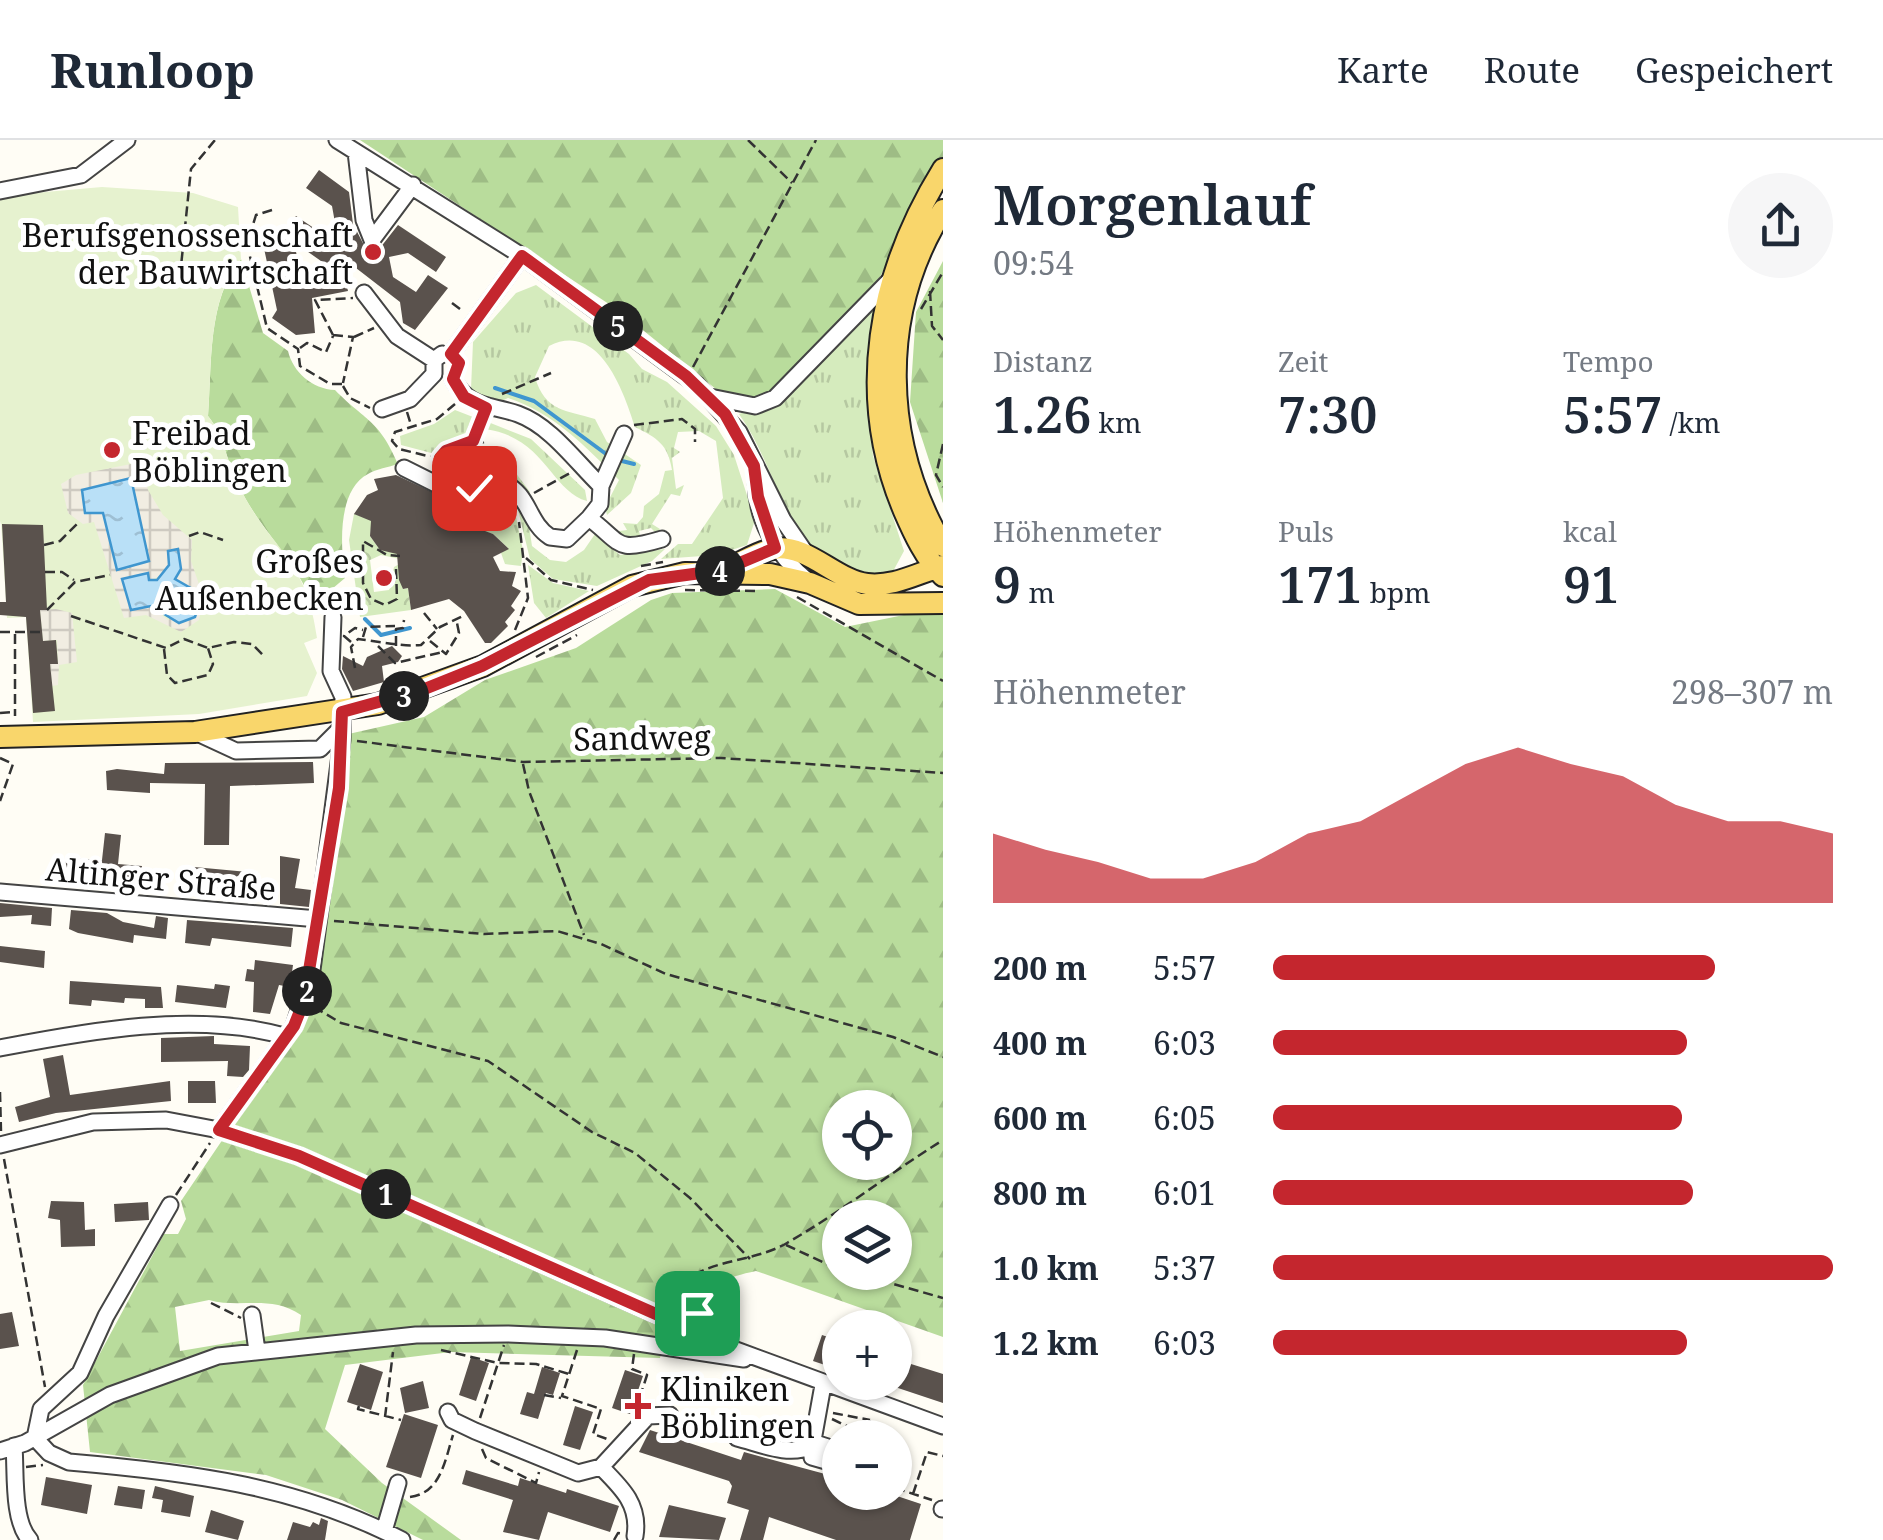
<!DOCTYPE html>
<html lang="de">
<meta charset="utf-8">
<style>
body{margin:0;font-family:"Noto Serif",serif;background:#f6f6f7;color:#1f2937;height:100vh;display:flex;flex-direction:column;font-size:38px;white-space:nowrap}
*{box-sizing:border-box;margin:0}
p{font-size:32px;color:#747a83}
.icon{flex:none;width:55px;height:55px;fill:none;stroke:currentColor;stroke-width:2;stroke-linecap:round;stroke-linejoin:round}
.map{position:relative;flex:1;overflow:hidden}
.details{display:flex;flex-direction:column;background:#fff;width:940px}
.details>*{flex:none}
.tools{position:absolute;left:822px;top:950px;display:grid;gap:20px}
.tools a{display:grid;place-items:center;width:90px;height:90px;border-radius:50%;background:#fff;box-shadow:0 2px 8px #0004;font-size:50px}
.pin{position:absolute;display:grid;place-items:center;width:85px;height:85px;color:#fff;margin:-42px;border-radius:20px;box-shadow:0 5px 15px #0006}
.km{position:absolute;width:50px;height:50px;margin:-25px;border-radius:50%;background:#222;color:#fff;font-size:28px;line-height:50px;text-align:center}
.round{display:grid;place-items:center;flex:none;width:105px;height:105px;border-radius:52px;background:#f6f6f7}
.headline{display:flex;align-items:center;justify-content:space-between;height:170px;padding:0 50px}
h1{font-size:55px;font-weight:600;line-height:75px}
.figures{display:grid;grid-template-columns:repeat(3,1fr);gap:15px;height:170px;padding:10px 50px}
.figures div{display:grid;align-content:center}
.figures b{font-size:50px;font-weight:600}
.figures small{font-size:28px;font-weight:400}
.figures p{font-size:28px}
.chart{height:280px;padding:20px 50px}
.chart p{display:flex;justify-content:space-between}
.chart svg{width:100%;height:180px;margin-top:10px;fill:#c4262e;opacity:.7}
ul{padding:0 50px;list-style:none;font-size:32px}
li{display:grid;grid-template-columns:160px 120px 1fr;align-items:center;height:75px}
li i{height:25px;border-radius:12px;background:#c4262e}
header{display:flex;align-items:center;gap:60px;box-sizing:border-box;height:140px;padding:0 50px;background:#fff;border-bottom:2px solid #e0e1e3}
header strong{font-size:48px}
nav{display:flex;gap:55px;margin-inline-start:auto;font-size:35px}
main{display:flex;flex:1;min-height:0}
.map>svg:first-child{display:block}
.grass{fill:url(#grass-tufts)}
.forest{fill:url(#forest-firs);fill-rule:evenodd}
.park{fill:url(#park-crowns)}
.pitch{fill:#e6f2cf}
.plaza{fill:url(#plaza-grid);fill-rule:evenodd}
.water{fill:url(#water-ripples);stroke:#3f96cf;stroke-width:2.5}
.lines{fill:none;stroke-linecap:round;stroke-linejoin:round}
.stream{stroke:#3f96cf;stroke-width:4}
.building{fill:#5a524d;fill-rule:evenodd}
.minor-casing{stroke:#444;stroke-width:19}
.major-casing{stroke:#222;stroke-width:24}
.path{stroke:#333;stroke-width:2.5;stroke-dasharray:10 5;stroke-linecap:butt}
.minor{stroke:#fff;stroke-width:15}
.major{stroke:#f9d66b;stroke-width:20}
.route-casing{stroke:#fff;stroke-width:20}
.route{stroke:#c4262e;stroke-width:12}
.poi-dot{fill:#c4262e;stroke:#fff;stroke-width:4}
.labels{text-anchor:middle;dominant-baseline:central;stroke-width:10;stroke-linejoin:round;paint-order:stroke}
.poi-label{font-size:32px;fill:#111;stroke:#fff;text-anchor:end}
.street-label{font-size:32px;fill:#111;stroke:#fff}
</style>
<header>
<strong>Runloop</strong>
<nav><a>Karte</a><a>Route</a><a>Gespeichert</a></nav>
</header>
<main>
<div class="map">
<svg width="943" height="1400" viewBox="0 0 943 1400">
<defs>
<pattern id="grass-tufts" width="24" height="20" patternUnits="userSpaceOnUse" patternTransform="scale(2.5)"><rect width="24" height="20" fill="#d5ebbd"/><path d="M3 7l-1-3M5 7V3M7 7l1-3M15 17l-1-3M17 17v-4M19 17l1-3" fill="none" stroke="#b6c8a1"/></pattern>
<pattern id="forest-firs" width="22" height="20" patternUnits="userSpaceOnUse" patternTransform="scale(2.5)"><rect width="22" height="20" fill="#b9dc9c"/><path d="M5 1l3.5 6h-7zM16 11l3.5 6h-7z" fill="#9ebc85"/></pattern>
<pattern id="park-crowns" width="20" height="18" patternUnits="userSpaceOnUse" patternTransform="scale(2.5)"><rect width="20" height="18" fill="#d5ebbd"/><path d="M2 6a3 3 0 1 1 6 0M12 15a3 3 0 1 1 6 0" fill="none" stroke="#b6c8a1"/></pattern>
<pattern id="plaza-grid" width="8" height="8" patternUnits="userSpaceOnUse" patternTransform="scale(2.5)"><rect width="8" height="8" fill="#f1ede2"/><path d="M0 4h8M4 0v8" fill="none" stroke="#cecac1"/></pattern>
<pattern id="water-ripples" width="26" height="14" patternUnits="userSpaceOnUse" patternTransform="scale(2.5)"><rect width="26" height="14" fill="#b9e0f7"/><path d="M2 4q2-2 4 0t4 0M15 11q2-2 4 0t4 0" fill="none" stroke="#9ebfd3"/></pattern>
</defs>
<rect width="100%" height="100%" fill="#fffdf5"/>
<path class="grass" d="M536 145 629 214 642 229 667 242 716 286 734 315 755 380 747 405 716 415 661 419 678 404H692L723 358 716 301 699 291 678 292 674 308 680 312 672 318 676 349 684 345 680 356 671 354 652 384 660 389 657 394 651 388 639 391 641 399 628 402 612 392 627 390 623 383 637 384 643 377 644 366 659 354 665 331 672 330C668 304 657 298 635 287 624 252 599 180 549 206L535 237C545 272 566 270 595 279L607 302 641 325 631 353 607 375 605 367 619 340C586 307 554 273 508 258L493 265 471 249 473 202 516 153Z
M877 161 869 271 873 316 904 411 891 435C786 439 785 338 739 274L787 256Z
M455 270 473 277 490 274 488 282 531 299 585 350 587 361C551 351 545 297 485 289L482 299 446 305 439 315 401 305 400 296 434 284Z
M480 303 476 317 512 328 530 352 526 355 496 326H481L461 337 447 322 449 311Z
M520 364 528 379 532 406 550 420 566 422 584 410 595 394 620 415 665 409 652 421 597 446 553 439 530 419 517 366Z
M510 371 515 372 523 410 521 426 505 424 501 413 508 408 493 394 479 390Z
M528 425 553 443 589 451 546 478 534 463Z"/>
<path class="forest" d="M360 0H943V52L927 42 880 137 789 241 756 261 722 254 618 170Z
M241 119 263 193 288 211C293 232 312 249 335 250 366 282 378 278 398 324 389 327 376 329 368 334 336 351 341 409 345 438L313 465C296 419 259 389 239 346 226 321 225 297 208 276 212 225 207 160 241 119Z
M943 121V363L910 262 916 172Z
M775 449 845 487 943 467V1197L756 1131C698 1143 679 1165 660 1218L451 1212 345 1225 325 1289 382 1343 461 1400H423L342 1360 266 1335 90 1312 83 1245 164 1094H178L186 1079 181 1061 305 878 315 849 347 648 344 595 424 577 485 540 576 508 651 460 672 453ZM840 968H895V1022H840ZM840 1078H895V1132H840ZM209 1160C241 1169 270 1154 301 1175L299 1191 180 1211 175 1167Z"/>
<path class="park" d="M354 374 372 380 370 396 380 410 401 413 400 419 381 415 370 420 374 452 389 450 394 427 401 423 403 449 408 448 411 470 360 477 349 400Z"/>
<path class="pitch" d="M102 47 193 53 238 67 241 119C207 159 212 225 208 276 225 297 226 321 239 346 270 410 306 416 317 498L304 503 317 533 307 556 199 574 33 582 26 477 7 478 1 381 0 385V56Z"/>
<path class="plaza" d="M141 322 148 350 163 375 192 400 191 421 202 453V466L199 480 181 492 146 475 124 478 94 382 83 384 68 373 61 344 76 335ZM170 425 178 443 191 447 199 456 168 480 150 466 149 441 164 434Z
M56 469 72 473 77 522 59 525 58 545 52 546 50 524 58 523 57 500 43 501 40 470Z"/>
<path class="water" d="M131 338 149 421 117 430 103 373H85L82 350Z
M178 409 181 429 175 439 196 451 200 462 195 477 179 483 151 466 131 470 122 439 148 433 149 440H157L169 425 168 411Z"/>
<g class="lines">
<path class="stream" d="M495 248 534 261 606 314
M622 321 634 324
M365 479 381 495 410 488"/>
</g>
<path class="building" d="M319 30 349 52 353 84 366 109 380 108 398 85 446 117 436 132 408 113 389 117 393 137 416 152 428 135 448 148 415 190 403 183 400 162 356 128 345 138 348 151 312 158 315 193 296 195 272 178 277 170 261 94 288 88 296 76 339 105 332 66 306 48ZM294 102 338 133 301 136Z
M396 335 447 359 456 380 493 394 509 409 493 417 500 431 516 432 512 446 521 451 511 466 515 470 505 482 508 486 491 503H485L464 471 449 459 411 470 408 448 403 449 399 440 397 414 380 410 370 396 371 381 354 374 367 355 378 350 374 339Z
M2 384 43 385 47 470H40L43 501 56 500 58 524H50L55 571 33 573 26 477 0 475V462H6Z
M392 506 402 516 398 522 382 526 384 542 353 551 342 529 343 516 363 526 367 517Z
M313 622 314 643 230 646 229 705H204L205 644 150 643V653L107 650 106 631 117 629 164 634 165 623Z
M105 693 121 695 118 724 142 726 140 745 65 732 66 718 102 720Z
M280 716 300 719 295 748 311 750 309 767 280 764Z
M194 727 259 733 256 755 191 748Z
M0 763 52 768 51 786 31 784 32 775 0 777Z
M71 770 107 773 123 782 154 788 156 776 168 778 166 799 134 795 133 803 78 793 69 789Z
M187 780 293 788 291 807 212 798 210 806 185 803Z
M0 806 45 811 44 828 0 822Z
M255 820 293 825 290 847 279 845 270 874 253 872 254 842 245 841 247 829 254 830Z
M70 841 161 847 163 868H145V859L125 858 124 863 92 860 91 866 69 864Z
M215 844 230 846 226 868 175 862 177 845 214 849Z
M214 896V904L250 906 249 930 243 937 227 936 228 921 161 922V898Z
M63 915 70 955 170 941 171 961 56 973 19 982 15 967 50 957 43 919Z
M188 941H215L216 963H188Z
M51 1061 84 1062 85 1090 95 1089V1106L61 1107 60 1080 48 1078Z
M148 1062 149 1080 115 1082 114 1064Z
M12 1172 19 1206 0 1209V1174Z
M822 1195 840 1201V1230L813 1221Z
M471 1217 489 1223 476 1261 459 1255Z
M895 1219 943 1234V1263L895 1247Z
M360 1224 383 1232 371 1270 347 1262Z
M542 1227 560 1233 553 1255 546 1253 538 1279 520 1274 527 1252 534 1254Z
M625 1230 643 1236 630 1274 612 1268Z
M423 1241 429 1268 405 1273 400 1248Z
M575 1266 593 1272 580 1310 563 1305Z
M404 1274 438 1285 421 1338 386 1327Z
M650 1290 741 1320 744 1312 840 1338V1352H885L921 1364 910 1400H836L769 1377 763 1400H740L749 1370 727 1363 732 1346 729 1341 639 1312Z
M466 1330 518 1346 520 1338 566 1353 567 1349 619 1366 610 1392 548 1372 539 1400 503 1392 513 1360 462 1344Z
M46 1337 92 1345 87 1374 41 1365Z
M118 1346 145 1350 142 1369 114 1365Z
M155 1346 194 1356 190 1377 161 1372 163 1360 152 1358Z
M669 1365 726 1378 719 1400 659 1397Z
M211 1370 244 1381 238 1400 205 1392Z
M321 1378 328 1381 325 1400H287L293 1382 310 1387 313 1382 319 1385Z"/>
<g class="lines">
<g class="minor-casing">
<path id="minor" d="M337 0 522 116 697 245 739 292 783 380 807 415
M356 12 364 80 372 100
M0 51 81 35 127 0
M372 100 413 45
M364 153 397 196 434 220
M451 214 522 116
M453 239C469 269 489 264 518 274 551 286 576 322 601 346L600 364 589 378C623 404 615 413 662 399
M710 257 755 266 775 258 891 139
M382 269 410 259 434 234V220L442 214
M404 328 444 348 458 343
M473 344a15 15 0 1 1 30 0a15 15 0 1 1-30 0Z
M757 333C752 376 777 416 809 442
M503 343C530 354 527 382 550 397L567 399 589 378
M601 346 624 294
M195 592 236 611 320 609 342 587
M0 752 318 779
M0 908C88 891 196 871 284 896
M219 990 294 886 312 830 342 600 343 557 331 531 333 477
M0 1005 93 982 166 980 219 990 299 1016 736 1210 943 1286
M252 1175 257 1211
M448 1272 452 1280 475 1291 578 1333 601 1327 648 1276 670 1275
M35 1298 49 1313 69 1322C186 1332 296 1345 402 1400
M35 1298 41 1269 80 1233 106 1176 170 1065
M737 1298C761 1304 788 1317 812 1306L823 1245
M812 1302 840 1311
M14 1306C16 1332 12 1381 30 1400
M812 1306V1317L840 1325
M0 1311 25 1303 110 1255 218 1216 416 1195 508 1194 605 1198 744 1219
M601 1327C622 1348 640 1365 635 1396
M942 1369H943
M384 1391 398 1343"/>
</g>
<g class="major-casing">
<path id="major" d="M943 29C878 134 855 255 904 371 914 394 925 418 943 436
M943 70C878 173 882 302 943 406
M730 427C743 422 759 411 773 409 807 403 835 440 867 444 895 447 917 433 943 426
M0 597 195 592 378 564 483 526 632 446 685 433 770 434 810 443 859 464 943 463"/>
</g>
<path class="path" d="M748 0 792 43
M272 70 256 75 247 104 267 188 298 209 300 226 330 244H343
M180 136 191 29 215 0
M930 151 932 186 943 200
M452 163 464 172
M921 169 943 132
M333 195 315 160 353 158
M333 195 353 197 343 243
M354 197 374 188
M300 208 307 203 326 212 333 196
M693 227 816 0
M343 246 350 258 370 268
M502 254 551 233
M407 272 412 288
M634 285 682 279 695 289V302
M473 301 479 280
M943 304 936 335 943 347
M440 319 399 309 392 301 395 292 437 279 455 264
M450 330 440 319 445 311 484 302
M534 353 570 333
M458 359 469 383
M470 383 483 357
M470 384 510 367
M189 396 200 392 223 400
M44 405 60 401 80 381
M526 418 551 440 593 450
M641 426 663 422
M396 429 397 459 385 465 371 459 363 443V401L387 415 400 416
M45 432H62L74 440
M685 450 756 451
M797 457 943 541
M47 470 75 442 110 435
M424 473 437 489
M71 476 166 508 184 499 208 508 234 502 252 504 263 515
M515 490 528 458 519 382
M0 492H43
M15 494V576
M363 497 366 487 395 486
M430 501 446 514 459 493 457 483
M351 502 344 496 355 488 363 490
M378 506 395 523 443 512
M396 506V489L403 488 404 480
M164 509 167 535 175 543 208 535 213 524 208 508
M536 517 577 495
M355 528 351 507 358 499C377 501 402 507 421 505L440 487 465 475
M0 573 13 572
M357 601 523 622 721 618 943 633
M0 618 13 624 0 661
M523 624 529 651 584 795
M334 781 484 794 557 791 601 804 666 834 893 897 943 917
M314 867 341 883 488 921 592 992 635 1013 690 1058 750 1119
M0 952 1 991
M4 1019 45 1247
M176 1055 210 1003
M786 1105 840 1130
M851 1132 943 1158
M211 1163 241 1178
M697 1173 686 1140C717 1118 754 1122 787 1103 841 1072 890 1033 943 1000
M441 1210 498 1223 536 1224 569 1234
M577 1210 562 1256 601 1269 593 1294 607 1299
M634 1214 632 1229 647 1235 640 1257
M544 1255 561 1258
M359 1266 358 1269 401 1280
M833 1273 870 1280
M385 1277 393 1212
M480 1278 504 1205
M832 1279 872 1298
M864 1298 870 1280
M482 1309 486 1318 536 1343 539 1332
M895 1309 900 1311 895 1316
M26 1327 43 1325
M895 1348 932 1360
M913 1354 927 1312 943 1316
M410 1357C441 1353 445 1320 453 1295
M614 1400 618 1393 624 1394"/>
<use href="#minor" class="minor"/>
<use href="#major" class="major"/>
</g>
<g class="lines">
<g class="route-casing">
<path id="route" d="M474 348V344L458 343 440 318 446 311 473 301 486 268 464 257 453 239 459 223 451 214 522 116 686 236 725 274 754 326 758 357 775 408 723 430 649 440 482 526 422 550 342 572 339 648 304 861 294 886 219 990 299 1016 683 1186 697 1173"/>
</g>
<use href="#route" class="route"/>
</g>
<g class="poi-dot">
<circle cx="373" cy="112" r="10"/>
<circle cx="112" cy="310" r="10"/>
<circle cx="384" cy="438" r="10"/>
<path d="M633 1251h10v10h10v10h-10v10h-10v-10h-10v-10h10z"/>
</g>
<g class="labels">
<g class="poi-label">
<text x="353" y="94">Berufsgenossenschaft<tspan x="353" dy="37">der Bauwirtschaft</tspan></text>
<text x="132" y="292" text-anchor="start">Freibad<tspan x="132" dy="37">Böblingen</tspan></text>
<text x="364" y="420">Großes<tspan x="364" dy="37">Außenbecken</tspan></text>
<text x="660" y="1248" text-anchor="start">Kliniken<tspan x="660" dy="37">Böblingen</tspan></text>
</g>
<g class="street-label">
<text transform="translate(642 597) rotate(-1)">Sandweg</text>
<text transform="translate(161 738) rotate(5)">Altinger Straße</text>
</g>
</g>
</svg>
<div class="tools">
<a><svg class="icon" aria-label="locate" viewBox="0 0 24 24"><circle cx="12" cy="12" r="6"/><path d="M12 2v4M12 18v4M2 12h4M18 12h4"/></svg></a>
<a><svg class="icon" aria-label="layers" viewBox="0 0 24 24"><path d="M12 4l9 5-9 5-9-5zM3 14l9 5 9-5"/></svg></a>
<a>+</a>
<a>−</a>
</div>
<div class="pin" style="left:697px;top:1173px;background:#1e9e55"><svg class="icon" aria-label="arrive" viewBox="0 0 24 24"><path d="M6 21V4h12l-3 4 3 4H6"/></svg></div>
<div class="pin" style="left:474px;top:348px;background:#d93025"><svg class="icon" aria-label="check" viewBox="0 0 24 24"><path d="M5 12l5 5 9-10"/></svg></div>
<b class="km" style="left:386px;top:1054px">1</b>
<b class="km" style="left:307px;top:851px">2</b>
<b class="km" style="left:404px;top:556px">3</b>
<b class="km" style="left:720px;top:431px">4</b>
<b class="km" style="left:618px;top:186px">5</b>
</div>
<section class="details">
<div class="headline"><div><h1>Morgenlauf</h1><p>09:54</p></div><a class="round"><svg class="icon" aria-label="share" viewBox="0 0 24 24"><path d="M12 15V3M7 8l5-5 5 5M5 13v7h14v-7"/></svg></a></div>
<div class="figures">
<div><p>Distanz</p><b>1.26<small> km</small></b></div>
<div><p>Zeit</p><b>7:30</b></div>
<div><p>Tempo</p><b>5:57<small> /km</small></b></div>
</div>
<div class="figures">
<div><p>Höhenmeter</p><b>9<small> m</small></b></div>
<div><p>Puls</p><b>171<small> bpm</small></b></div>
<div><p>kcal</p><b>91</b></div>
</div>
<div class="chart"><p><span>Höhenmeter</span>298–307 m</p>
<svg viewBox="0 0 160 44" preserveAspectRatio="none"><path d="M0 44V27L10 31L20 34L30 38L40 38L50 34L60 27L70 24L80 17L90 10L100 6L110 10L120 13L130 20L140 24L150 24L160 27V44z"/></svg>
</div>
<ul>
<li><b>200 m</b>5:57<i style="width:79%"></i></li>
<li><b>400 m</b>6:03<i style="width:74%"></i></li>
<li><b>600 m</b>6:05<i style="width:73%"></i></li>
<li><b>800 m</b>6:01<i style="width:75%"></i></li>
<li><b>1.0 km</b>5:37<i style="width:100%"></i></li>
<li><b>1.2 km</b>6:03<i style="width:74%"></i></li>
</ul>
</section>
</main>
